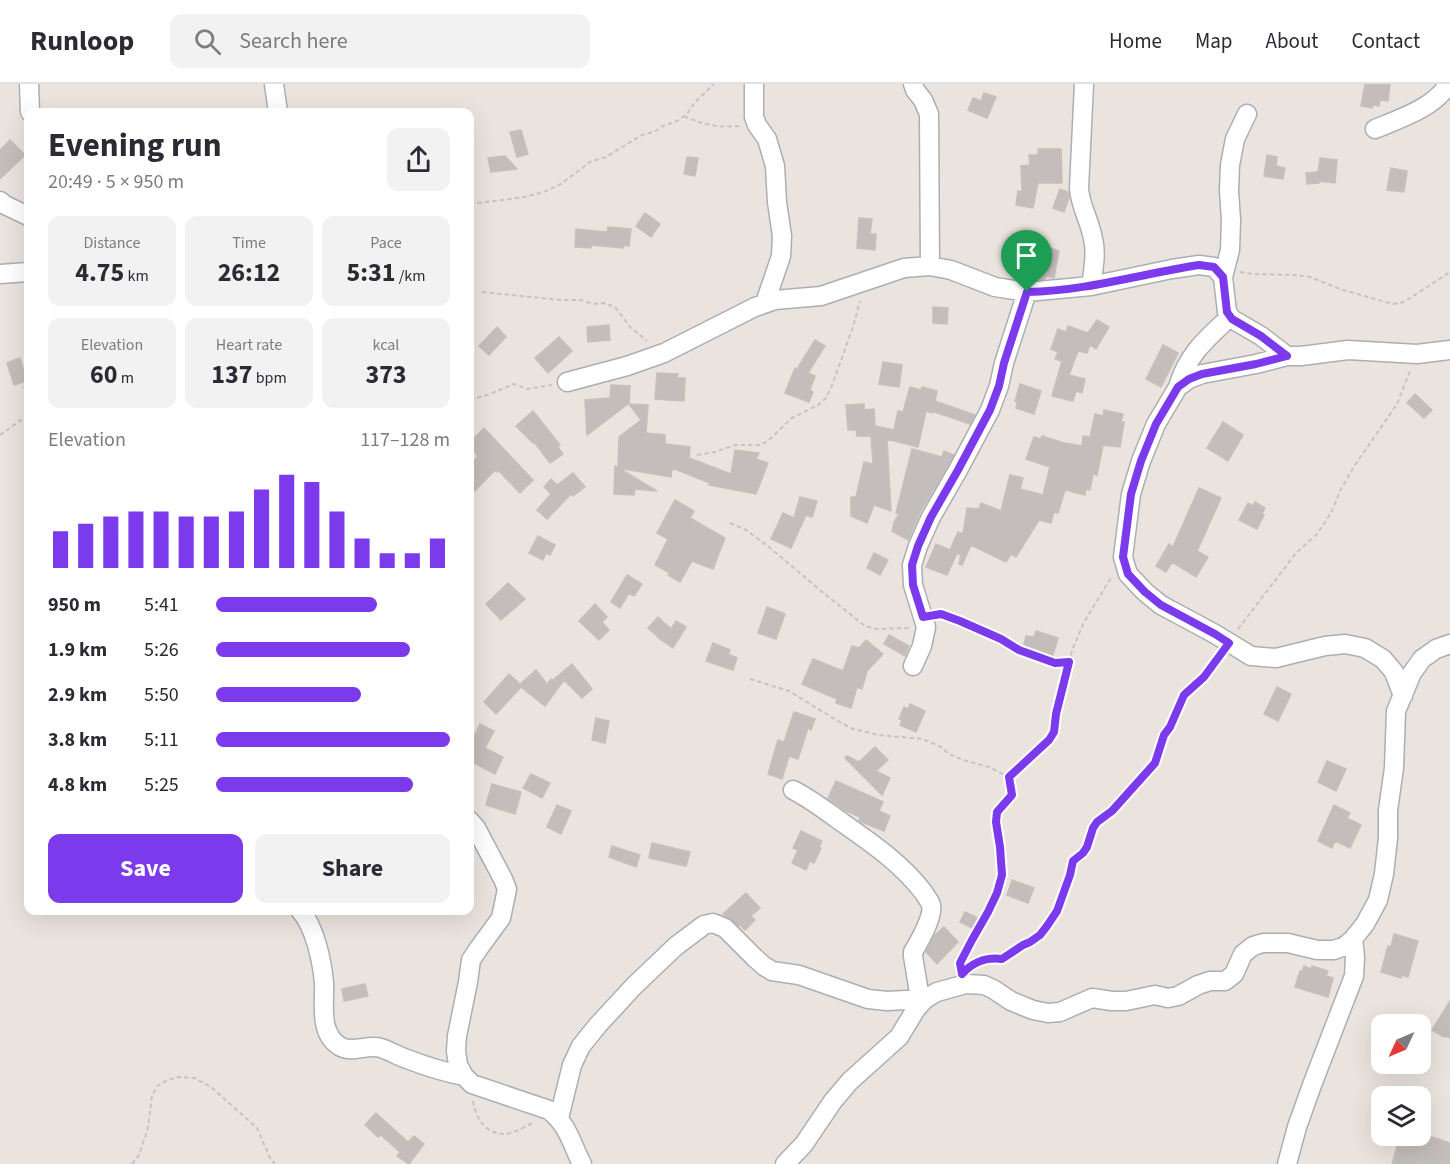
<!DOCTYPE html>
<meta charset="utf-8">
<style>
body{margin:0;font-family:"Source Sans 3",sans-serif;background:#f2f2f3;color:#2b2b33;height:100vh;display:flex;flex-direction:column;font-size:22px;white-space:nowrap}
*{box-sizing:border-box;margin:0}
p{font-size:20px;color:#7c7c81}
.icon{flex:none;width:33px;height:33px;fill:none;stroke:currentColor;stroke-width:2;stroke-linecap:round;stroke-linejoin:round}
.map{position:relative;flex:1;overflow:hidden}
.drawer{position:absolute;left:24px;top:24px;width:450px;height:807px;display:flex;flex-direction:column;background:#fff;border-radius:12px;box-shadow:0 6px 24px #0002}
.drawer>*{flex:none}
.needle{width:39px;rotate:226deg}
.tools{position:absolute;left:1371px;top:930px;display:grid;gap:12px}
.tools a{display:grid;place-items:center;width:60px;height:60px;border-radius:12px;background:#fff;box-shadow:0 6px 24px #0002;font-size:30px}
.pin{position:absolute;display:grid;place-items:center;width:51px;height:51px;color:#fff;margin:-62px -26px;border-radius:50% 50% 50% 0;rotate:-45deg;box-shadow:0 0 6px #0007}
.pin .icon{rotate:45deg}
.round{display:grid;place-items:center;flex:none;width:63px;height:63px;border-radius:12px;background:#f2f2f3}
.overview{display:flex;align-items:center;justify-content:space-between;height:102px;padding:0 24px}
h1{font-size:33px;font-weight:700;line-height:45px}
.stats{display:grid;grid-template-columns:repeat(3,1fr);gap:9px;height:102px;padding:6px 24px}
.stats div{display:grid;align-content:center;border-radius:12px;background:#f2f2f3;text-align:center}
.stats b{font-size:26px;font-weight:700}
.stats small{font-size:16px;font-weight:400}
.stats p{font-size:16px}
.chart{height:168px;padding:12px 24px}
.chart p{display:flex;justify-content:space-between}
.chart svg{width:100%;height:108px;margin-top:6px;stroke:#7c3aed;stroke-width:6}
.button{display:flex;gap:12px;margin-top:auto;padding:12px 24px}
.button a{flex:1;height:69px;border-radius:12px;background:#7c3aed;color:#fff;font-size:24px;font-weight:700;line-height:69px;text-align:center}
.button a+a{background:#f2f2f3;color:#2b2b33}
ul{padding:0 24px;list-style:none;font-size:20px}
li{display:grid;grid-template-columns:96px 72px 1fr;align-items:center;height:45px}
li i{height:15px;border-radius:8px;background:#7c3aed}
header{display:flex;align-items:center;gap:36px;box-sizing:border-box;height:84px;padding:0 30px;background:#fff;border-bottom:2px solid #e1e1e2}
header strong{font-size:28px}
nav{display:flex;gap:33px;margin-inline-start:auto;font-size:21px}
.search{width:420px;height:54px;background:#f2f2f3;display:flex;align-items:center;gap:15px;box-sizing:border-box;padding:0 21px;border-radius:12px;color:#7c7c81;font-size:22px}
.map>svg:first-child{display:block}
.building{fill:#c3bebb;stroke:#c6c0b8;stroke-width:1.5}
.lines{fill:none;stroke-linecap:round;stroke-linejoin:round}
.minor-casing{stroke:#abaeb5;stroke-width:21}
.path{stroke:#c4c4c4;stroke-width:2;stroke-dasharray:4.5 3;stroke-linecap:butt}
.minor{stroke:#fff;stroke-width:18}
.route-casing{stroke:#fff;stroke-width:12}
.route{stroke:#7c3aed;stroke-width:8}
</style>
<header>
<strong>Runloop</strong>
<div class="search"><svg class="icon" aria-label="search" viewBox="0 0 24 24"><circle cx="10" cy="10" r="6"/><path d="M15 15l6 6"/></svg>Search here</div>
<nav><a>Home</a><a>Map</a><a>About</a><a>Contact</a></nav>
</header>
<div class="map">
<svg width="1450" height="1080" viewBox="0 0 1450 1080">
<rect width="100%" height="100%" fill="#ebe4de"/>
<path class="building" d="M1365 0H1390L1388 17 1380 16 1379 22 1373 21 1372 24 1361 22Z
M984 9 996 13 987 34 968 26 973 14 981 17Z
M521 46 528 70 517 73 510 48Z
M10 56 25 71 0 95V66Z
M1038 65H1061L1062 99H1038L1033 124 1016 121 1018 107 1022 108 1021 82 1030 81 1029 71H1038Z
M1267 71 1277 73 1276 82 1285 84 1283 95 1264 92Z
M505 72 517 85 491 88 488 74Z
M687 73 698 74 695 92 684 90Z
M1320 74 1337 76 1335 99 1319 97V99L1307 100 1306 89 1318 88Z
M1391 84 1407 87 1404 108 1387 106Z
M1060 105 1068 108 1069 114 1064 128 1053 124Z
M645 129 660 140 651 153 636 142Z
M859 134 872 135 870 150H876L875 166 857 164Z
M608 143 631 145 629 162 624 161 623 164 591 161V164L575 163 576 145 607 148Z
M1040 160 1059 167 1054 194 1046 192 1045 195 1036 196 1029 193Z
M933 223 948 224 947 240 933 239Z
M1097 236 1109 243 1096 265 1090 261 1087 269 1078 267 1069 291 1085 295 1082 309 1076 307 1073 317 1052 312 1062 277 1055 275 1058 268 1051 265 1058 245 1066 248 1068 242 1088 249Z
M609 241 610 256 588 258 587 243Z
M497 243 506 253 489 271 479 262Z
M559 253 572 267 548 289 535 274Z
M815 256 825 262 808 289 815 292 810 306 813 308 809 318 785 309 795 284 797 285Z
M1163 261 1178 269 1161 303 1146 295Z
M20 274 27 297 14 301 7 279Z
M883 278 902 281 899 303 879 300Z
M657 289 678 290 677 294H685L684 317 655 315Z
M1020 300 1041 307 1034 330 1016 324 1017 318 1015 317Z
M611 301 630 302 629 319 587 351 585 316 610 314Z
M910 303 921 306 922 303 937 307 935 317 975 331 970 340 932 327V329L926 327 918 363 887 355 891 427 874 421 867 439 851 432V413H856L864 378 873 380 871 352H857L856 346H848L846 321 864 320V326L874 325 875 342 894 346 898 327 903 328Z
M1415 310 1432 326 1424 334 1407 319Z
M629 320 648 321 646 349 665 351V360L690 363 689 374 731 390 735 366 759 369 756 375 768 379 756 410 709 401 710 399 672 384 671 393 618 384 619 353 641 336Z
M1104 326 1123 330 1121 338H1124L1120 363 1103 361 1097 391 1093 390 1090 406 1086 405 1085 411 1065 406 1058 429 1054 428 1051 439 1039 436 1016 473 1011 470 1006 478 971 461 962 481 959 480 961 471 957 469 947 491 926 483 936 460 950 466 958 448 963 450 967 424 979 425 981 419 1001 427 1010 391 1023 394 1020 405 1043 411 1050 383 1026 375 1034 353 1041 355 1042 352 1064 359 1082 362 1083 352 1090 353 1095 330 1103 332Z
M533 327 560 361 558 363 563 370 550 379 534 358 533 359 516 342Z
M1223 338 1243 351 1228 377 1207 364Z
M484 344 533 396 520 409 498 386 497 388 495 386 470 412V380L478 372 470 364V358Z
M912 365 942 373 944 367 954 371 921 427 908 456 892 447 894 438 899 430 896 429Z
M615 382 657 407 635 405 634 411 614 410Z
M573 389 585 403 573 412 571 410 547 435 537 426 551 410 544 403 551 395 557 401Z
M1199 404 1221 414 1197 467 1208 473 1196 493 1172 478 1166 488 1156 482 1169 460 1173 463Z
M800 413 817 417 812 433 806 431 791 464 771 455 783 429 794 434Z
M675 416 694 427 690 434 725 454 713 485 692 477 680 498 668 491 670 489 655 481 668 455 657 449Z
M1255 418 1265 424 1262 430 1264 431 1257 445 1239 436 1248 419 1253 422Z
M538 452 555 461 550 471 546 469 543 476 529 469Z
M874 469 888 476 880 491 867 484Z
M627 491 642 500 634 512 629 509 620 524 611 518Z
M508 499 525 515 501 536 486 520Z
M595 520 607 533 602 538 609 546 599 556 579 537Z
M767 523 785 530 776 555 758 549Z
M658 533 671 545 676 537 686 543 673 564 660 555 648 544Z
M1036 547 1058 554 1052 574 1023 564 1026 552 1034 553Z
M889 551 909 562 905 572 884 560Z
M866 556 883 570 867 587 862 605 857 603 851 624 836 619 837 615 802 600 813 575 843 587 852 562 859 564Z
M713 559 730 566 728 570 737 574 733 586 706 577Z
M572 580 592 605 582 614 564 596 545 622 521 603 496 630 484 618 509 590 520 600 536 586 547 600 551 595 553 596Z
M1277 603 1291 610 1278 637 1264 630Z
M910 620 925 627 916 648 900 641 902 636 899 635 904 623 908 625Z
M794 628 815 635 811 646 808 644 798 675 789 672 782 695 768 690 778 656 784 658Z
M596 634 609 637 605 659 592 656Z
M480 640 494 647 485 664 503 673 495 690 470 677V661Z
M875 663 888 676 876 687 890 694 882 711 845 674 847 672 859 678Z
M1327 677 1346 685 1336 707 1318 698Z
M531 690 550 699 542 714 523 704Z
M836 697 883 718 879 727 890 732 884 747 859 737 860 733 844 726 828 714Z
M492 700 521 708 515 730 486 721Z
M557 721 571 727 561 750 547 743Z
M1334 721 1350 729 1347 734 1361 741 1350 764 1335 757 1332 764 1318 757Z
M801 747 822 757 819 763 821 764 814 779 810 777 806 786 792 779 798 766 793 764Z
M652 759 690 768 686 782 649 774Z
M612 762 640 771 636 783 609 773Z
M1012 796 1034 804 1028 819 1007 811Z
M746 809 760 824 751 832 755 836 745 846 740 841 738 842 723 830Z
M965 828 980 835 974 845 960 838Z
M944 843 958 858 937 880 926 868 935 851Z
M1394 850 1418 857 1408 893 1401 891V894L1381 888 1388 862 1391 863Z
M1304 882 1311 885 1312 882 1328 887 1326 892 1333 894 1328 913 1295 903 1300 887 1302 888Z
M365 900 368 912 344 917 342 905Z
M1450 917V954L1445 952 1444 953 1432 946Z
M376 1029 408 1058 414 1052 424 1060 409 1080 397 1072 400 1068 381 1051 378 1053 365 1041Z
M1420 1049 1450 1059V1080H1392L1400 1052H1420Z"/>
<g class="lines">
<g class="minor-casing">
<path id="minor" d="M29 0 30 28
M274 0 278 28
M754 0V33L757 41 767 55 775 82 777 118 782 152 781 172 765 219
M913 0 915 6 923 16 929 30 930 182
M1084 0 1079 104C1080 122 1090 137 1093 155 1097 169 1093 187 1091 202
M1375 45C1399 35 1436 23 1448 0
M0 117 5 121 28 132
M0 190 28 188
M1223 193 1230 166 1231 136 1229 107 1230 81 1235 55 1247 30
M567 298 627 282 664 269 755 223 775 216 821 212 904 184 930 182 951 186 995 203 1027 208 1091 202 1172 185 1199 181 1214 183 1223 193 1227 228 1232 235 1261 252 1287 272
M1178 303C1187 271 1206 255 1230 233
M913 582 922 562 926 543 913 501 912 481 918 462 931 433 958 386 990 326 999 302 1004 279 1027 208
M1403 612 1394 588 1383 575 1365 564 1345 560 1325 562 1276 574 1251 572 1215 550 1161 521 1145 508 1128 490 1123 473 1131 410 1141 377 1156 340 1178 303 1189 295 1202 290 1256 280 1287 272H1301L1348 266 1417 270 1450 266
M793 706C811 715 826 727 843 739 873 760 902 780 924 809 926 813 930 817 931 821 934 832 919 858 913 868V872L920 915
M470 737 476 744 503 795 507 805 501 834 479 864 471 876 468 898 457 952 456 967 458 981 464 992 472 1000 549 1026C569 1042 571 1059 582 1080
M300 826C315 843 322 877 324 899 325 920 318 950 341 963 353 969 368 960 381 964 390 967 398 972 407 975 425 982 444 988 464 992
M559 1034 572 981 581 962 598 941 634 902 676 862 704 841 713 839 725 844 755 874 764 882 772 887 799 891 868 915 887 917 925 915
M785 1080 804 1060 833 1017 850 997 899 953 916 925 925 915 937 908 966 900 984 901 993 905 1011 917 1033 926 1048 929 1060 928 1092 914 1112 917H1126L1155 911 1168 914 1178 912 1198 901 1210 897H1225L1234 890 1243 870 1253 862 1263 859H1288L1317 866H1334L1345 862 1353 855 1365 840 1378 816 1384 790 1388 754V726L1394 684 1396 627 1412 589 1422 575 1436 565 1450 560
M1287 1080 1297 1043 1312 1001 1354 892 1355 873 1353 855"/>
</g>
<path class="path" d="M684 32C702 41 720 44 740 42
M470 120 525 113 546 107 561 100 590 78 606 73 642 51 654 48 663 42 677 37 687 30 695 18 714 0
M1240 188 1253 190 1297 191 1310 193 1343 206 1393 220 1404 218 1450 188
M482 208 561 216H581L593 220 604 219 615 223 630 243 647 257
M23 303 28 305
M470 316 490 310 514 300 527 305 552 301
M0 351 28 331
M697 371 715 368 735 361H761L769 356 792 334 818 321 826 314 831 304 853 243 860 217
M730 439 746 446 769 463 826 511 865 542 877 545 909 544
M938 531 941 530 960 537 1001 555 1019 566 1055 579 1068 578
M1238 545 1296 469 1317 450 1331 429 1341 405 1355 381 1397 320 1410 287
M750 595 789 607 836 636 853 645 879 651 923 655 941 663 949 670 963 676 989 683 1009 693 1012 711C1007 716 999 723 997 729 993 740 1002 775 1001 790 1000 819 972 852 960 879L962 886
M1009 693 1049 656 1054 648 1056 630 1063 597 1073 564 1084 538 1111 494
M969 883C980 876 989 873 1002 875L1023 860 1030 858 1040 851 1047 842 1057 827 1070 791 1073 776 1083 769 1087 763 1093 744 1097 738 1112 727 1156 679 1164 651 1170 643 1184 611 1204 593 1220 572
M473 1017C476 1037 489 1054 511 1049 518 1047 526 1042 533 1039
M132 1080 139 1071 148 1044 152 1012 157 1002 167 996 179 993 194 994 211 1003 257 1044 270 1074 275 1080"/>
<use href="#minor" class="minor"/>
</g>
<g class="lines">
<g class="route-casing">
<path id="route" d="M1199 181 1214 183 1223 193 1227 228 1232 235 1261 252 1287 272 1256 280 1202 290 1189 295 1178 303 1156 340 1141 377 1131 410 1123 473 1128 490 1145 508 1161 521 1215 550 1229 559 1204 593 1184 611 1170 643 1164 651 1155 679 1112 727 1097 738 1093 744 1087 763 1083 769 1073 777 1070 791 1057 827 1047 842 1040 851 1030 858 1023 861 1002 875C985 873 973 878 962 890L960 879 972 856 988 828 997 809 1002 791 1000 763 996 738 997 728 1012 711 1009 693 1049 656 1054 648 1056 630 1069 578 1055 579 1019 566 1001 555 960 537 941 530 923 533 913 501 912 481 918 462 931 433 958 386 990 326 999 302 1004 279 1027 208C1086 207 1141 190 1199 181Z"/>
</g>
<use href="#route" class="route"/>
</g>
</svg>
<div class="tools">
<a><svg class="needle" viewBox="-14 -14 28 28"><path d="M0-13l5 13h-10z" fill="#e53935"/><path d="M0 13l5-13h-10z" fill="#7c7c81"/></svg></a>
<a><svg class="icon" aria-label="layers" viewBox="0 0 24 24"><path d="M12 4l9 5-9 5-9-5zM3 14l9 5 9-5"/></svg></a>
</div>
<div class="pin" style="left:1027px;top:208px;background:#1e9e55"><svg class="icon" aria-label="arrive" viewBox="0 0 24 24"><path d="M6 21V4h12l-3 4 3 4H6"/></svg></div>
<section class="drawer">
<div class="overview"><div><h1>Evening run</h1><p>20:49 · 5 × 950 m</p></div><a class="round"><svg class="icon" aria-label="share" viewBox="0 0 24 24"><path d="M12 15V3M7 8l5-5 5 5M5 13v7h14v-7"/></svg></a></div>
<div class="stats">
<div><p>Distance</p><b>4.75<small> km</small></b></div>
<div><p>Time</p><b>26:12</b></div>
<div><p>Pace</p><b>5:31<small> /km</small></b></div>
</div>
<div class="stats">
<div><p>Elevation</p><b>60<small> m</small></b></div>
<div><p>Heart rate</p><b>137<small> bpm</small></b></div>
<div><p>kcal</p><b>373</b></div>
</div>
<div class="chart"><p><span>Elevation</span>117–128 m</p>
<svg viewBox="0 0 160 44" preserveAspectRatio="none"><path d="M5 44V29M15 44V26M25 44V23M35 44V21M45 44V21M55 44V23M65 44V23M75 44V21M85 44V12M95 44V6M105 44V9M115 44V21M125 44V32M135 44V38M145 44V38M155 44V32"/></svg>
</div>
<ul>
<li><b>950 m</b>5:41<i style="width:69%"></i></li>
<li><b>1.9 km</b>5:26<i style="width:83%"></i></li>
<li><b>2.9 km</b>5:50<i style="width:62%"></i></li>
<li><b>3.8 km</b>5:11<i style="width:100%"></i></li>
<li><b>4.8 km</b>5:25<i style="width:84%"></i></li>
</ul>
<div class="button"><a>Save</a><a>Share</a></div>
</section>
</div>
